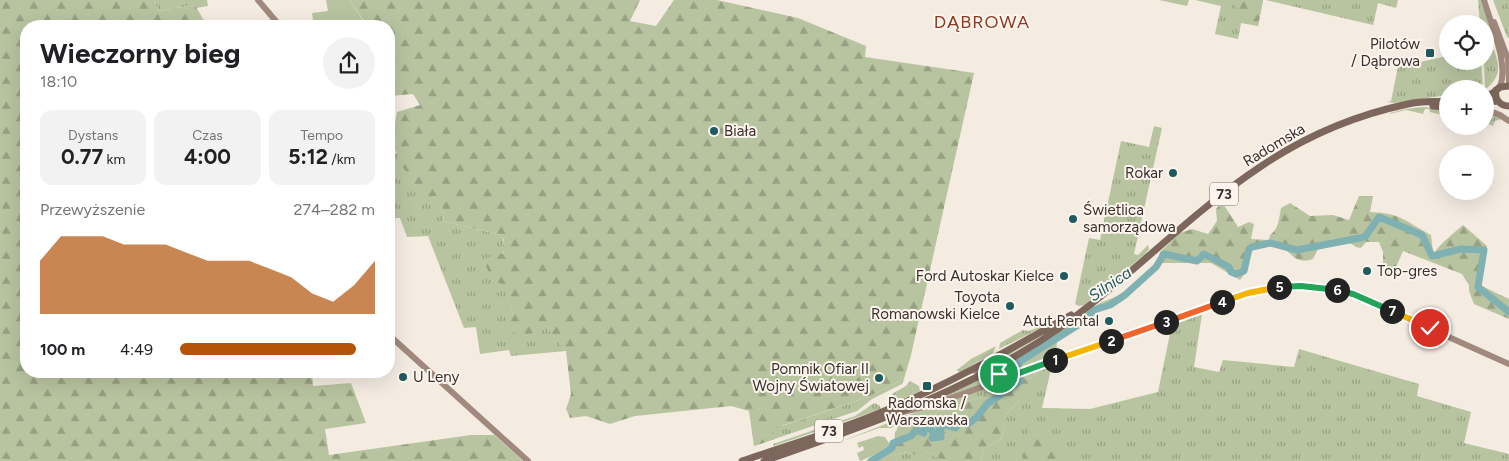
<!DOCTYPE html>
<html lang="pl">
<meta charset="utf-8">
<style>
body{margin:0;font-family:Figtree,sans-serif;background:#f2f2f2;color:#202124;height:100vh;display:flex;flex-direction:column;font-size:19px;white-space:nowrap}
*{box-sizing:border-box;margin:0}
p{font-size:16px;color:#757577}
.icon{flex:none;width:28px;height:28px;fill:none;stroke:currentColor;stroke-width:2;stroke-linecap:round;stroke-linejoin:round}
.map{position:relative;flex:1;overflow:hidden}
.drawer{position:absolute;left:20px;top:20px;width:375px;height:358px;display:flex;flex-direction:column;background:#fff;border-radius:20px;box-shadow:0 5px 20px #0002}
.drawer>*{flex:none}
.controls{position:absolute;left:1439px;top:15px;display:grid;gap:10px}
.controls a{display:grid;place-items:center;width:55px;height:55px;border-radius:50%;background:#fff;box-shadow:0 5px 20px #0002;font-size:25px}
.pin{position:absolute;display:grid;place-items:center;width:42px;height:42px;color:#fff;margin:-21px;border:2px solid #fff;border-radius:50%;box-shadow:0 1px 5px #0007}
.km{position:absolute;width:25px;height:25px;margin:-12px;border-radius:50%;background:#222;color:#fff;font-size:14px;line-height:25px;text-align:center}
.round{display:grid;place-items:center;flex:none;width:52px;height:52px;border-radius:26px;background:#f2f2f2}
.headline{display:flex;align-items:center;justify-content:space-between;height:85px;padding:0 20px}
h1{font-size:28px;font-weight:700;line-height:38px}
.metrics{display:grid;grid-template-columns:repeat(3,1fr);gap:8px;height:85px;padding:5px 20px}
.metrics div{display:grid;align-content:center;border-radius:12px;background:#f2f2f2;text-align:center}
.metrics b{font-size:21px;font-weight:700}
.metrics small{font-size:14px;font-weight:400}
.metrics p{font-size:14px}
.chart{height:140px;padding:10px 20px}
.chart p{display:flex;justify-content:space-between}
.chart svg{width:100%;height:90px;margin-top:5px;fill:#b45309;opacity:.7}
ul{padding:0 20px;list-style:none;font-size:16px}
li{display:grid;grid-template-columns:80px 60px 1fr;align-items:center;height:38px}
li i{height:12px;border-radius:6px;background:#b45309}
.map>svg:first-child{display:block}
.grass{fill:url(#grass-tufts)}
.forest{fill:url(#forest-firs)}
.green{fill:#b8c4a0}
.lines{fill:none;stroke-linecap:round;stroke-linejoin:round}
.river{stroke:#7fb0b2;stroke-width:7}
.secondary{stroke:#a18a7d;stroke-width:6}
.primary{stroke:#7d675c;stroke-width:7}
.split-1-casing{stroke:#fff;stroke-width:10}
.split-2-casing{stroke:#fff;stroke-width:10}
.split-3-casing{stroke:#fff;stroke-width:10}
.split-4-casing{stroke:#fff;stroke-width:10}
.split-5-casing{stroke:#fff;stroke-width:10}
.split-6-casing{stroke:#fff;stroke-width:10}
.split-7-casing{stroke:#fff;stroke-width:10}
.split-8-casing{stroke:#fff;stroke-width:10}
.split-1{stroke:#22a559;stroke-width:6}
.split-2{stroke:#f5b400;stroke-width:6}
.split-3{stroke:#f0652b;stroke-width:6}
.split-4{stroke:#f0652b;stroke-width:6}
.split-5{stroke:#f5b400;stroke-width:6}
.split-6{stroke:#22a559;stroke-width:6}
.split-7{stroke:#22a559;stroke-width:6}
.split-8{stroke:#f5b400;stroke-width:6}
.poi-dot{fill:#1f5a5e;stroke:#fbf5ee;stroke-width:2}
.labels{text-anchor:middle;dominant-baseline:central;stroke-width:4;stroke-linejoin:round;paint-order:stroke}
.shield{fill:#fbf5ee;stroke:#756b66;stroke-width:1}
.shield-label{font-size:14px;font-weight:bold;fill:#3b302b}
.poi-label{font-size:15px;fill:#3b302b;stroke:#fbf5ee;text-anchor:end}
.street-label{font-size:15px;fill:#3b302b;stroke:#fbf5ee}
.water-label{font-size:16px;font-style:italic;fill:#1f5a5e;stroke:#fbf5ee}
.quarter-label{font-size:18px;letter-spacing:1px;fill:#8c3b22;stroke:#fbf5ee}
</style>
<div class="map">
<svg width="1509" height="461" viewBox="0 0 1509 461">
<defs>
<pattern id="grass-tufts" width="24" height="20" patternUnits="userSpaceOnUse" patternTransform="scale(1.25)"><rect width="24" height="20" fill="#b8c4a0"/><path d="M3 7l-1-3M5 7V3M7 7l1-3M15 17l-1-3M17 17v-4M19 17l1-3" fill="none" stroke="#97a083"/></pattern>
<pattern id="forest-firs" width="22" height="20" patternUnits="userSpaceOnUse" patternTransform="scale(1.25)"><rect width="22" height="20" fill="#b8c4a0"/><path d="M5 1l3.5 6h-7zM16 11l3.5 6h-7z" fill="#97a083"/></pattern>
</defs>
<rect width="100%" height="100%" fill="#f4ebe1"/>
<path class="grass" d="M154 0H207L208 6 196 8 195 5 158 11Z
M1159 0H1189L1187 6Z
M1195 0H1263L1258 26 1241 23 1238 39 1215 34 1221 6Z
M1266 0H1398L1396 8 1378 3 1373 25Z
M1478 0H1482L1492 32 1488 40 1485 41V24H1480Z
M1493 0H1509V38L1507 37Z
M1491 49 1494 50C1501 69 1500 77 1485 90L1484 61 1485 50Z
M1447 56 1448 61H1481L1483 89H1448L1447 95 1395 103 1387 102 1391 101 1398 67Z
M1424 107 1447 110V116L1430 112 1429 109H1425L1423 114 1406 110 1390 114V113L1406 109Z
M1485 110 1502 119 1495 121 1493 126 1485 123Z
M1154 126 1162 128 1134 254 1138 255 1148 245 1149 249 1145 254 1084 305 1079 306 1075 304 1089 238 1100 240 1121 141 1149 147Z
M397 153 415 186 435 195 444 214 443 221 501 235C510 249 498 266 492 280L504 284 731 406 508 297 514 316 525 336 547 327 566 351 511 356 509 350 480 354 476 327 464 328 428 236 407 237 400 218H392L389 209V154Z
M1122 294 1124 295 1121 298 1098 311 1083 324 1057 341 1056 356C1042 359 1026 373 1012 370L1010 364 1012 361 1100 303Z
M1202 314 1194 367 1219 372 1223 360 1294 367 1299 349 1419 384 1417 396 1471 412 1464 443 1509 454V461H981L983 449 1001 439 1006 424V414L1020 400 1037 374 1029 379 1023 378 1011 386 915 420 896 431 899 425V420L902 417 1052 365 1042 408 1090 409 1158 392 1172 324Z
M1053 322 999 349 1000 343 1023 330 1029 331Z
M1054 328 986 369 980 368Z
M991 374 1005 377 944 397Z
M904 379 902 384 872 399 857 411 754 446 765 398 782 426 868 397Z
M910 381 919 386 920 391 896 402 891 401 892 394 906 386Z
M874 403 879 405 881 409 774 446 773 444 855 416Z
M893 421 895 424 892 428H879L840 442Z
M892 445H895L893 455 908 452 921 456 926 452 945 461H866Z"/>
<path class="forest" d="M0 0H154L158 11 195 5 207 26H26V371H312L313 386 351 383 366 423 325 429 329 455 471 435H494L523 461H0Z
M350 0H640L630 21 656 26 674 0H717L798 18 866 46 865 57 974 73 911 355 904 379 868 397 772 429 775 439 754 446 749 411 731 406 635 416 610 424 586 416 570 418 566 409 571 394 566 351 547 328 525 336 505 330V322L514 316 504 285 492 280 483 259 504 253V240L501 235 443 221 444 214 435 196 425 199C416 188 395 158 394 144 393 134 395 122 397 112L420 105 413 94 389 96V26H352L350 21H364Z
M1234 0H1263L1258 26 1241 22Z
M1359 196H1373L1370 212C1401 213 1405 221 1431 235L1433 252H1435C1441 243 1454 233 1463 225L1487 246 1481 285 1486 288 1509 299V319L1474 304 1469 291V285L1462 274 1403 251 1394 272 1389 277 1383 271V252L1379 242H1366L1361 248 1356 247 1350 243 1319 247 1313 259C1290 267 1290 243 1270 243 1264 243 1256 248 1250 249 1250 261 1248 271 1240 280L1211 263H1161L1158 260 1160 252 1180 233 1192 229 1208 234 1217 221 1216 209 1222 202 1238 227 1249 222 1254 224 1251 239 1269 240 1270 235C1279 229 1279 218 1281 208L1290 203 1310 216 1333 215 1349 220Z
M996 346 993 353 960 372 957 370 971 359Z
M1041 373 1044 379 1041 387 1020 400 1006 414V424L1001 439 983 449 981 461H945L926 452 922 457 908 452 893 455 895 432 905 424 915 420 1011 386 1023 378 1029 379 1037 374Z
M1034 429 1051 438 1065 457 1064 461H1025L1023 455C1026 447 1026 438 1029 430Z"/>
<path class="green" d="M326 0H350L364 22 351 21 352 26H314L312 13 328 11Z
M878 436 885 437 890 445 872 456 860 461 857 453 864 450 863 446 859 448 857 443Z"/>
<g class="lines">
<path class="river" d="M871 461 892 448 893 443 911 436 917 430 924 433V430L929 427 934 434 932 438 941 437 939 428 946 425 955 428 960 423 968 424 977 417 987 404 1019 382 1021 379 1018 367 1019 362 1083 322 1094 310 1110 305 1125 295 1156 267 1164 254 1197 261 1204 254 1229 267 1231 272 1236 274 1244 271 1249 249 1252 247 1270 243 1297 250 1365 237 1379 217 1422 235 1432 256 1461 249 1484 250 1478 287 1509 312"/>
<path class="secondary" d="M258 0 280 26
M1484 0C1491 25 1509 63 1500 87
M1494 22 1508 59 1509 82
M1485 109 1500 115 1509 121
M389 335 528 461
M1010 359 1008 369 1017 374
M971 370 1011 376
M903 412 931 405 1248 293 1288 286 1315 287 1341 291 1366 300 1509 364"/>
<path class="primary" d="M1496 90C1494 99 1500 106 1509 106
M1485 97 1493 93 1500 87 1509 86
M1485 102 1498 101
M1433 106 1448 107
M742 461C789 445 837 431 882 412 947 385 1009 350 1071 315
M764 461C868 425 970 391 1061 327 1130 278 1189 214 1260 167 1304 137 1356 115 1408 104 1421 101 1434 102 1448 101"/>
</g>
<g class="lines">
<g class="split-1-casing">
<path id="split-1" d="M999 374 1011 376 1055 360"/>
</g>
<g class="split-2-casing">
<path id="split-2" d="M1055 360 1111 341"/>
</g>
<g class="split-3-casing">
<path id="split-3" d="M1111 341 1166 322"/>
</g>
<g class="split-4-casing">
<path id="split-4" d="M1166 322 1222 302"/>
</g>
<g class="split-5-casing">
<path id="split-5" d="M1222 302 1248 293 1279 287"/>
</g>
<g class="split-6-casing">
<path id="split-6" d="M1279 287 1301 286 1337 290"/>
</g>
<g class="split-7-casing">
<path id="split-7" d="M1337 290 1353 294 1392 311"/>
</g>
<g class="split-8-casing">
<path id="split-8" d="M1392 311 1430 328"/>
</g>
<use href="#split-1" class="split-1"/>
<use href="#split-2" class="split-2"/>
<use href="#split-3" class="split-3"/>
<use href="#split-4" class="split-4"/>
<use href="#split-5" class="split-5"/>
<use href="#split-6" class="split-6"/>
<use href="#split-7" class="split-7"/>
<use href="#split-8" class="split-8"/>
</g>
<g class="poi-dot">
<rect x="1425" y="48" width="10" height="10" rx="2.5"/>
<circle cx="714" cy="131" r="5"/>
<circle cx="1173" cy="173" r="5"/>
<circle cx="1073" cy="219" r="5"/>
<circle cx="1367" cy="271" r="5"/>
<circle cx="1064" cy="276" r="5"/>
<circle cx="1010" cy="306" r="5"/>
<circle cx="1109" cy="321" r="5"/>
<circle cx="403" cy="377" r="5"/>
<circle cx="879" cy="378" r="5"/>
<rect x="922" y="381" width="10" height="10" rx="2.5"/>
</g>
<g class="labels">
<g class="shield">
<rect x="1210" y="182.5" width="28" height="23" rx="4"/>
<rect x="815" y="419.5" width="28" height="23" rx="4"/>
</g>
<g class="shield-label">
<text x="1224" y="194">73</text>
<text x="829" y="431">73</text>
</g>
<g class="poi-label">
<text x="1420" y="44">Pilotów<tspan x="1420" dy="17">/ Dąbrowa</tspan></text>
<text x="724" y="131" text-anchor="start">Biała</text>
<text x="1163" y="173">Rokar</text>
<text x="1083" y="210" text-anchor="start">Świetlica<tspan x="1083" dy="17">samorządowa</tspan></text>
<text x="1377" y="271" text-anchor="start">Top-gres</text>
<text x="1054" y="276">Ford Autoskar Kielce</text>
<text x="1000" y="297">Toyota<tspan x="1000" dy="17">Romanowski Kielce</tspan></text>
<text x="1099" y="321">Atut Rental</text>
<text x="869" y="369">Pomnik Ofiar II<tspan x="869" dy="17">Wojny Światowej</tspan></text>
<text x="413" y="377" text-anchor="start">U Leny</text>
<text x="927" y="403" text-anchor="middle">Radomska /<tspan x="927" dy="17">Warszawska</tspan></text>
</g>
<g class="street-label">
<text transform="translate(1274 145) rotate(-31)">Radomska</text>
</g>
<g class="water-label">
<text transform="translate(1110 284) rotate(-34)">Silnica</text>
</g>
<g class="quarter-label">
<text x="982" y="22">DĄBROWA</text>
</g>
</g>
</svg>
<div class="controls">
<a><svg class="icon" aria-label="locate" viewBox="0 0 24 24"><circle cx="12" cy="12" r="6"/><path d="M12 2v4M12 18v4M2 12h4M18 12h4"/></svg></a>
<a>+</a>
<a>−</a>
</div>
<div class="pin" style="left:999px;top:374px;background:#1e9e55"><svg class="icon" aria-label="arrive" viewBox="0 0 24 24"><path d="M6 21V4h12l-3 4 3 4H6"/></svg></div>
<div class="pin" style="left:1430px;top:328px;background:#d93025"><svg class="icon" aria-label="check" viewBox="0 0 24 24"><path d="M5 12l5 5 9-10"/></svg></div>
<b class="km" style="left:1055px;top:360px">1</b>
<b class="km" style="left:1111px;top:341px">2</b>
<b class="km" style="left:1166px;top:322px">3</b>
<b class="km" style="left:1222px;top:302px">4</b>
<b class="km" style="left:1279px;top:287px">5</b>
<b class="km" style="left:1337px;top:290px">6</b>
<b class="km" style="left:1392px;top:311px">7</b>
<section class="drawer">
<div class="headline"><div><h1>Wieczorny bieg</h1><p>18:10</p></div><a class="round"><svg class="icon" aria-label="share" viewBox="0 0 24 24"><path d="M12 15V3M7 8l5-5 5 5M5 13v7h14v-7"/></svg></a></div>
<div class="metrics">
<div><p>Dystans</p><b>0.77<small> km</small></b></div>
<div><p>Czas</p><b>4:00</b></div>
<div><p>Tempo</p><b>5:12<small> /km</small></b></div>
</div>
<div class="chart"><p><span>Przewyższenie</span>274–282 m</p>
<svg viewBox="0 0 160 44" preserveAspectRatio="none"><path d="M0 44V18L10 6L20 6L30 6L40 10L50 10L60 10L70 14L80 18L90 18L100 18L110 22L120 26L130 34L140 38L150 30L160 18V44z"/></svg>
</div>
<ul>
<li><b>100 m</b>4:49<i style="width:90%"></i></li>
</ul>
</section>
</div>
